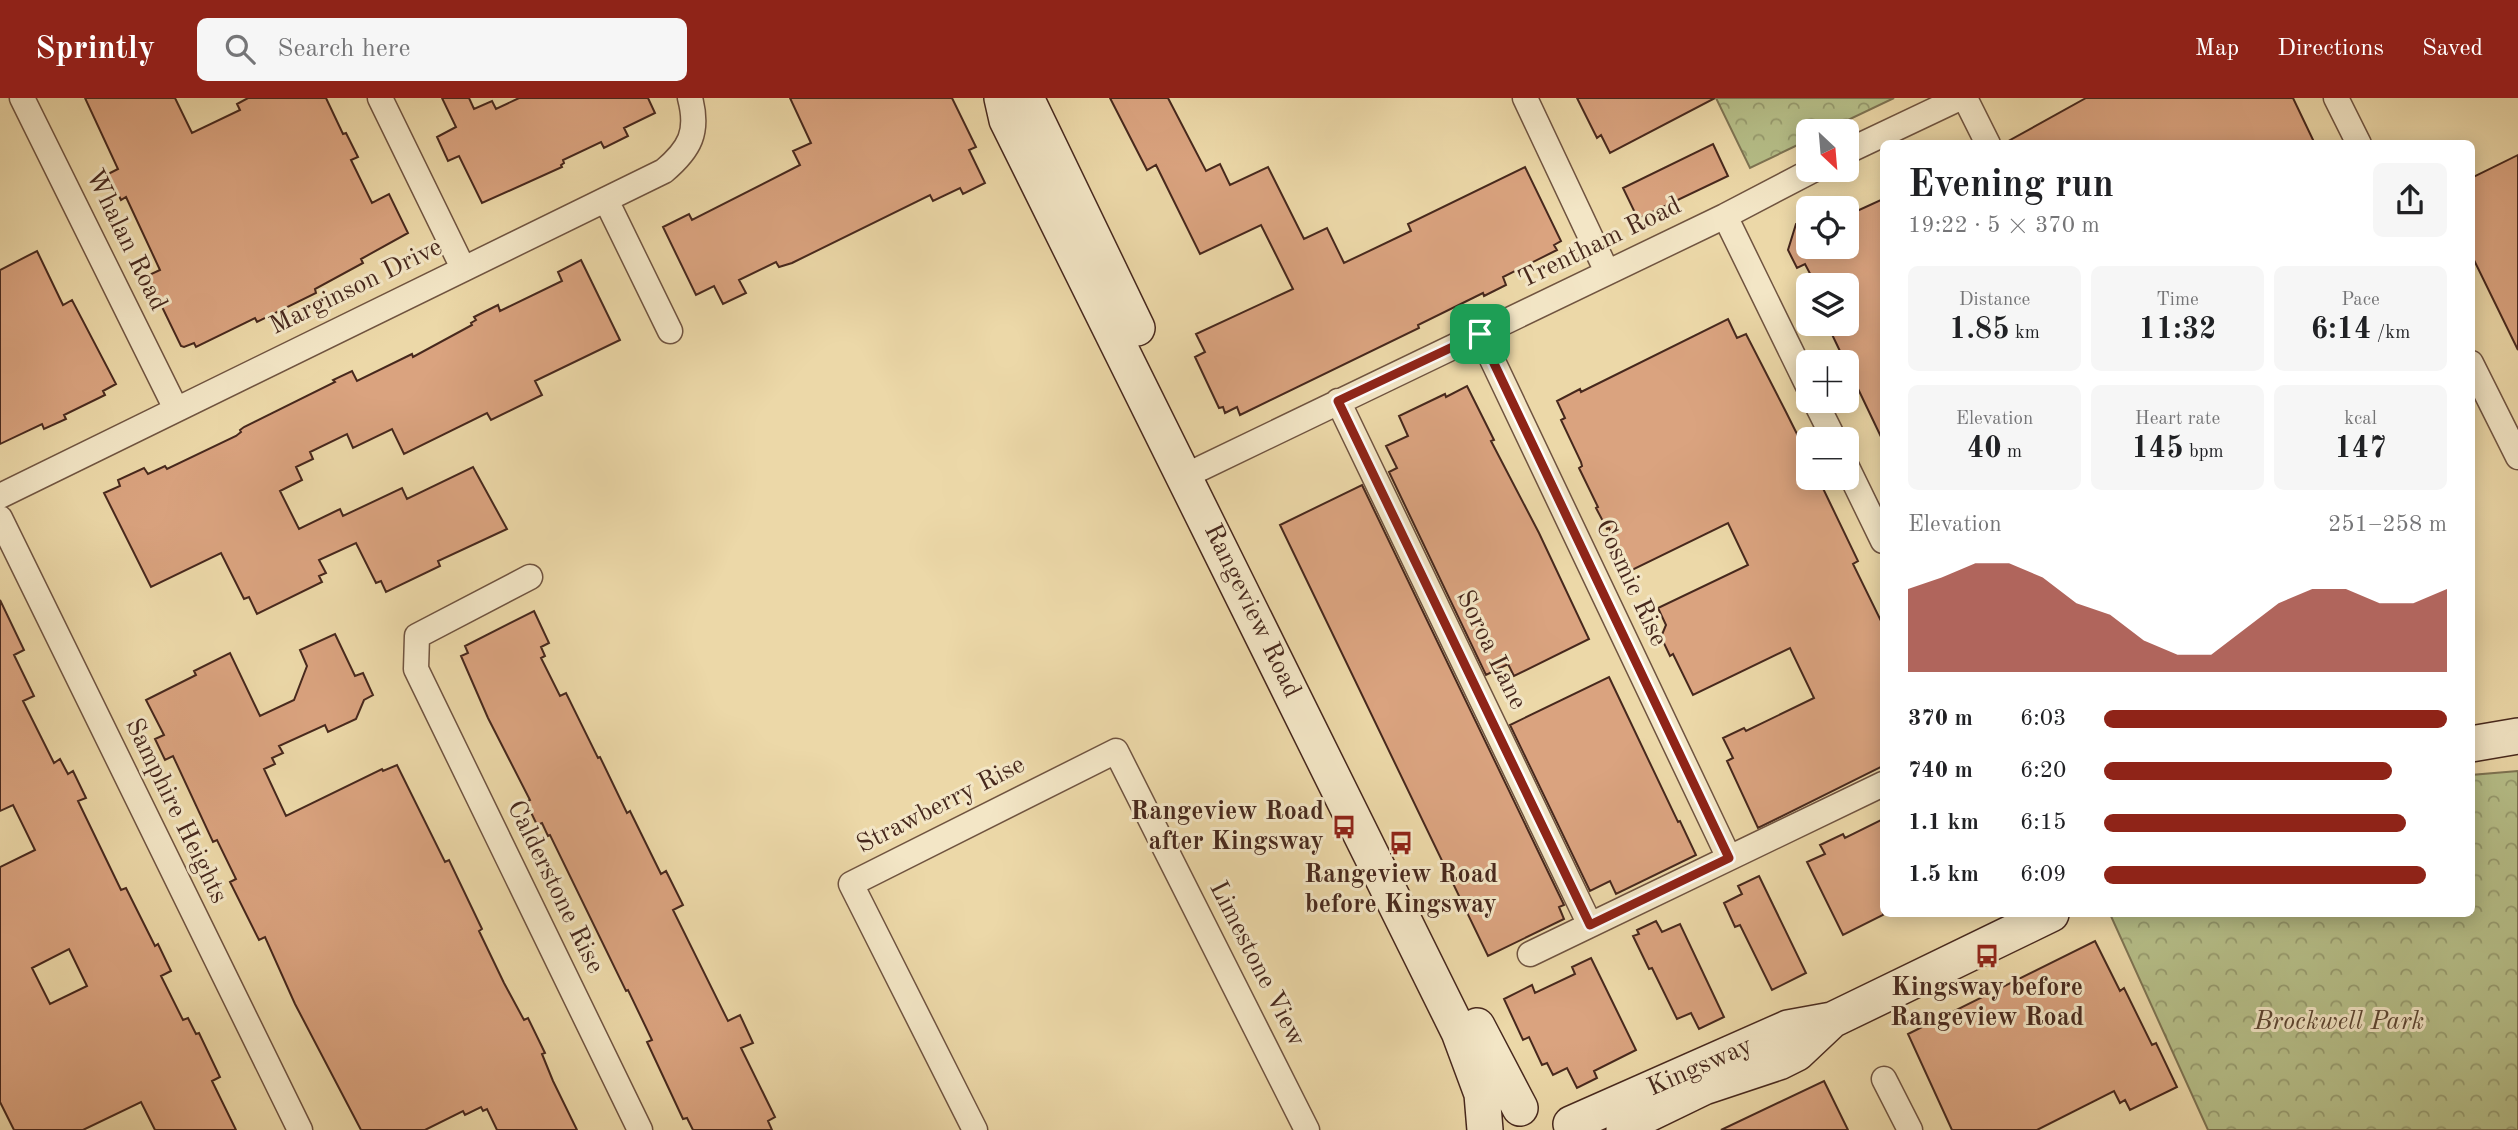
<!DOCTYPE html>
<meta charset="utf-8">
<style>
body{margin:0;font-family:"Old Standard TT",serif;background:#f6f6f6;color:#202124;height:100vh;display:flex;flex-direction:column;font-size:26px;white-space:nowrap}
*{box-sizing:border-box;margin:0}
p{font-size:23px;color:#757577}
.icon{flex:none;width:38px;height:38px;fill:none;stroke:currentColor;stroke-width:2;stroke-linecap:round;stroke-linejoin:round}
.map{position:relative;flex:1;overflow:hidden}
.details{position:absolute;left:1880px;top:42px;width:595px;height:777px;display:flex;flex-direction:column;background:#fff;border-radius:10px;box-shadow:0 4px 18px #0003}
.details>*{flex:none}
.needle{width:46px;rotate:154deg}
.tools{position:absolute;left:1796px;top:21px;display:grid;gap:14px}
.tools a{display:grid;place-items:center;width:63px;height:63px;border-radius:10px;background:#fff;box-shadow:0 4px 18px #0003;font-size:35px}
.pin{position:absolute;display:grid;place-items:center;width:60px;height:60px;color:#fff;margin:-30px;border-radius:14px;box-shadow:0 4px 10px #0006}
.round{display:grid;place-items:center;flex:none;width:74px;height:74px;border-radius:10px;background:#f6f6f6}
.head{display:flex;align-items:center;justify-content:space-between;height:119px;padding:0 28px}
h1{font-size:38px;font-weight:800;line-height:52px}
.figures{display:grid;grid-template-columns:repeat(3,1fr);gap:10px;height:119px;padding:7px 28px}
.figures div{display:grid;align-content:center;border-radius:10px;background:#f6f6f6;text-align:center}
.figures b{font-size:30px;font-weight:800}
.figures small{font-size:19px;font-weight:400}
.figures p{font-size:19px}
.chart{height:196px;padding:14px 28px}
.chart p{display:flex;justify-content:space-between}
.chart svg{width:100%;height:126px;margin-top:7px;fill:#8f2418;opacity:.7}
ul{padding:0 28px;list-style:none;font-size:23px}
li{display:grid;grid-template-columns:112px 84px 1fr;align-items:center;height:52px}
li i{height:18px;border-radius:9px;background:#8f2418}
header{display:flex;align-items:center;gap:42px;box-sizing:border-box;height:98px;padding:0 35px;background:#8f2418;color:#fff}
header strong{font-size:33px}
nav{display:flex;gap:38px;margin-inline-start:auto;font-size:24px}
.search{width:490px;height:63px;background:#f6f6f6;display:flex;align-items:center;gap:18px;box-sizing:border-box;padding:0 24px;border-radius:10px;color:#757577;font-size:26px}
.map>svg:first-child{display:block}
.forest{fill:url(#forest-crowns);stroke:#7e7453;stroke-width:2}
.building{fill:#daa37f;stroke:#47281d;stroke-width:2;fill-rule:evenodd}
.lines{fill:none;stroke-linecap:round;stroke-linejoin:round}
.street-casing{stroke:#705440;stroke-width:27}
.secondary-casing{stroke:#47281d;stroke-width:38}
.street{stroke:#f3e6c6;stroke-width:24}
.secondary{stroke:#f3e6c6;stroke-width:35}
.route-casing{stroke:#fff;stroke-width:14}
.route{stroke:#8f2418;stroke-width:9}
.labels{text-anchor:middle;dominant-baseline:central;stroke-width:6;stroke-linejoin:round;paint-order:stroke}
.street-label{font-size:26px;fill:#47281d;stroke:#f3e6c6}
.poi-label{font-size:26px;font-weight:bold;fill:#47281d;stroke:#f3e6c6}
.park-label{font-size:26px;font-style:italic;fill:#5d4633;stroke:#f3e6c6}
</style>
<header>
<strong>Sprintly</strong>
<div class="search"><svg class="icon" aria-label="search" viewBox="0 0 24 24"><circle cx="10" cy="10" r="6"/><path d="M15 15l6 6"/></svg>Search here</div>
<nav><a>Map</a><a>Directions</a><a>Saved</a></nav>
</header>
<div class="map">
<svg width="2518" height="1032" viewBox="0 0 2518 1032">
<defs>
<pattern id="forest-crowns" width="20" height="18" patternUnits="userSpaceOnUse" patternTransform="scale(1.75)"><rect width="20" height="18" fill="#b6bf89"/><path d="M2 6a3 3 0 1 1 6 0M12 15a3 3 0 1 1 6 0" fill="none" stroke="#969b6f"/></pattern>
</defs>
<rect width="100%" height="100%" fill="#ecd8a8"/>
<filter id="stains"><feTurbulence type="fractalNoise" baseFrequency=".00286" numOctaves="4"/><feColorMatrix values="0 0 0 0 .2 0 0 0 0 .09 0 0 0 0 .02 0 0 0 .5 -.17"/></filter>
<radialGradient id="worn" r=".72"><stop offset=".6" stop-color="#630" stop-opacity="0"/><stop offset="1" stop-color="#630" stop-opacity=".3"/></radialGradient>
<path class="forest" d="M1716 0H1894L1825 33H1808V42L1750 70Z
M2518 673V1032H2208L2110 816H2471V677Z"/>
<path class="building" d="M85 0H175L192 35 240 12 237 6 248 0H326L343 36 346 35 358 59 351 62 372 105 389 96 408 135 361 161 363 165 315 191 316 195 257 224 255 220 196 249 194 245 184 249 181 248 147 178 160 172 126 99 121 102 108 76 118 71Z
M442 0H469L474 11 492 3 496 11 519 0H648L655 15 624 30 628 38 604 50 601 44 563 62 564 65 561 67 562 69 482 105 459 58 448 63 437 39 456 29Z
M790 0H952L976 49 969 52 985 85 963 96 960 90 933 103 930 97 792 165 779 169 776 164 739 182 746 195 723 206 714 188 696 197 663 129 689 116 692 122 800 67 793 53 811 45Z
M1110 0H1168L1206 73 1220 66 1230 87 1268 69 1304 141 1327 130 1344 165 1411 133 1408 126 1525 69 1561 143 1554 147 1557 152 1503 179 1506 187 1484 198 1483 195 1418 227 1419 230 1240 317 1237 309 1225 315 1223 309 1219 310 1195 259 1205 254 1196 236 1293 191 1261 127 1200 156 1156 67 1147 72Z
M1577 0H1715L1610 55 1601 37 1597 40Z
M2086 0H2293L2315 46H2003Z
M1713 46 1728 78 1638 121 1623 90Z
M2518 57V252L2471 156V80Z
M1883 101V343L1827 226H1846V187H1816L1805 166 1797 170 1788 152 1796 126 1808 120V149H1846V118Z
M37 153 63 207 72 202 116 286 103 293 105 297 64 317 66 321 44 331 42 326 0 346V172Z
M581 162 620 242 535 283 542 297 491 322 487 315 404 356 392 331 353 350 347 336 310 354 313 361 296 369 302 382 280 393 299 431 340 411 343 418 402 390 407 401 473 369 507 431 438 463 440 468 386 494 381 483 376 485 356 445 319 462 326 475 319 478 322 484 257 516 249 499 244 501 221 455 151 489 104 395 120 388 118 382 144 370 148 376 165 368 167 371 236 338 241 334 240 332 244 329 335 284 333 282 352 273 357 283 412 256 413 259 472 227 471 225 476 222 474 219 498 207 500 213 562 183 558 174Z
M1728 221 1737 240 1746 236 1786 314 1808 358V380H1818L1858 463 1853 466 1883 527V668L1758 730 1727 663 1733 660 1723 640 1744 630 1746 633 1814 600 1790 550 1693 597 1673 556 1670 558 1661 539 1666 527 1658 510 1748 467 1728 425 1630 473 1609 430 1607 431 1596 410 1598 409 1579 370 1582 368 1581 364 1561 322 1565 320 1557 303 1580 291 1581 294Z
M1467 288 1494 342 1491 343 1539 435 1589 541 1514 578 1508 566 1486 577 1389 374 1397 370 1386 348 1408 338 1399 318 1445 296 1446 299Z
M1362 387 1564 807 1559 809 1564 821 1488 858 1280 427Z
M0 502 24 552 14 557 34 598 23 603 54 665 60 661 68 676 73 673 86 700 78 703 121 792 126 790 155 848 158 846 171 873 161 878 183 922 188 920 196 936 199 935 220 979 212 983 236 1032H155L141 1004 83 1032H14L0 1004V769L35 752 13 707 0 713ZM69 851 87 888 50 906 32 870Z
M534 513 549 545 541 549 545 558 541 560 560 598 566 595 598 660 600 659 627 715 630 713 661 776 666 773 683 807 673 812 728 923 740 917 753 945 741 950 775 1019 768 1023 772 1032H693L687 1020 683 1021 647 944 652 942 628 892 626 893 550 737 548 738 542 725 537 727 526 704 530 702 488 620 461 558 468 555 465 548Z
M335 536 355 578 363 575 373 597 364 602 356 621 328 634 325 627 279 648 283 655 272 660 275 666 264 671 286 718 382 671 383 673 397 667 445 764 449 762 482 831 479 833 504 885 524 922 528 920 545 955 542 956 553 983 577 1032H497L487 1011 483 1013 481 1009 465 1017 463 1013 425 1032H361L295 906 265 839 259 842 230 784 236 781 217 742 213 744 173 658 165 662 155 641 164 637 146 602 196 577 194 573 230 555 260 618 294 602 307 568 300 552Z
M1609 579 1678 724 1680 723 1696 757 1616 796 1610 783 1590 793 1510 627Z
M1883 721V817L1843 837 1807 764 1825 756 1820 747 1843 736 1845 740Z
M1759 778 1806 875 1772 892 1740 827 1735 829 1724 805 1742 796 1738 788Z
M1656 823 1662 834 1680 826 1724 919 1699 931 1691 915 1677 921 1652 870 1649 871 1633 838 1639 836 1637 832Z
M2095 843 2120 893 2124 890 2152 947 2156 945 2177 989 2130 1012 2125 1002 2120 1005 2114 993 2037 1032H1952L1908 936Z
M1591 860 1636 952 1594 973 1597 980 1577 990 1567 970 1553 977 1547 965 1542 967 1529 939 1523 942 1504 901 1532 887 1535 895 1575 876 1572 869Z
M1824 983 1848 1032H1721Z"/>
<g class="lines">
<g class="street-casing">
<path id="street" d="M22 0 176 311
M380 0 463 170
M1525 0 1607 174
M1965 0 1988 46
M2336 0 2359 46
M1846 54 1960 0
M606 102 670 233
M1725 118 1808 288
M1480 236 1729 760
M2471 265 2518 359
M1338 303 1590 827
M1815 303 1834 341
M1846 367 1883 443
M1185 378 1725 118 1813 72
M0 398 664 73C690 51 699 34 690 0
M0 420 300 1032
M530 479 417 538 416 571 640 1032
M1530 856 1883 686
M1884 981 1910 1032
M975 1032 851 786 1116 653 1307 1032"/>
</g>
<g class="secondary-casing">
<path id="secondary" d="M1002 0 1007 22 1459 934 1482 996 1485 1032
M1026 0 1137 230
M2471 646 2518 638
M1477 928 1520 1010
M1571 1026 1788 930 1832 922 2051 816
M1624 1032 1644 1018 1704 989 1779 964 1797 955 1832 922"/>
</g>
<use href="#street" class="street"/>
<use href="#secondary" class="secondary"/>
</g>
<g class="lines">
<g class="route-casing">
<path id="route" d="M1480 236 1729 760 1590 827 1338 303Z"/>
</g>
<use href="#route" class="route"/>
</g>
<defs>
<g id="bus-bare" transform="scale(1.89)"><path d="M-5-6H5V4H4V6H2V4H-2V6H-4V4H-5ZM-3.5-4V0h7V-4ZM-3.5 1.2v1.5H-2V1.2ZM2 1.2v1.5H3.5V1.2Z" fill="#8f2418" stroke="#f3e6c6" stroke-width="2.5" paint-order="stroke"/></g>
</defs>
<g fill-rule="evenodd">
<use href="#bus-bare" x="1344" y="729"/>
<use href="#bus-bare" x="1401" y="745"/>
<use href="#bus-bare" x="1987" y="858"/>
</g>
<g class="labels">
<g class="street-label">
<text transform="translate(126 142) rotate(64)">Whalan Road</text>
<text transform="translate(1600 145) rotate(-26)">Trentham Road</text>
<text transform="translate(356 189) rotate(-26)">Marginson Drive</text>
<text transform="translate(1631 485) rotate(65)">Cosmic Rise</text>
<text transform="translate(1252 513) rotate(64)">Rangeview Road</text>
<text transform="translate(1491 552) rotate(64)">Soroa Lane</text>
<text transform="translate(941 707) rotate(-27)">Strawberry Rise</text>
<text transform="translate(176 713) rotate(64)">Samphire Heights</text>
<text transform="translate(555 789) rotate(64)">Calderstone Rise</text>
<text transform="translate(1257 866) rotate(63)">Limestone View</text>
<text transform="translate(1700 969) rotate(-24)">Kingsway</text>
</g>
<g class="poi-label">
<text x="1324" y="714" text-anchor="end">Rangeview Road<tspan x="1324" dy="30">after Kingsway</tspan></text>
<text x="1401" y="777">Rangeview Road<tspan x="1401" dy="30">before Kingsway</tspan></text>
<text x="1987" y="890">Kingsway before<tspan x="1987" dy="30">Rangeview Road</tspan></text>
</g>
<g class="park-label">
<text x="2339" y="924">Brockwell Park</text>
</g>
</g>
<rect width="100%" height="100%" filter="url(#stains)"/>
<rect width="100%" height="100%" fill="url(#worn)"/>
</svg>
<div class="tools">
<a><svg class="needle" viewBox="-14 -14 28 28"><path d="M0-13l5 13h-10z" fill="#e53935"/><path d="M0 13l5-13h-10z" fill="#757577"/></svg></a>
<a><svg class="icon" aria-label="locate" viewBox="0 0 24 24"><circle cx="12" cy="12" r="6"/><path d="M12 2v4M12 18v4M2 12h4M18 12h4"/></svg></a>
<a><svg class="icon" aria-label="layers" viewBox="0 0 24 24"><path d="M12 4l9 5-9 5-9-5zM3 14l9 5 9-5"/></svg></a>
<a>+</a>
<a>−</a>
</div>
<div class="pin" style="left:1480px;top:236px;background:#1e9e55"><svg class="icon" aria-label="arrive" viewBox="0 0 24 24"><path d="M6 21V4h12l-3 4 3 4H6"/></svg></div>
<section class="details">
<div class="head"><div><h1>Evening run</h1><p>19:22 · 5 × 370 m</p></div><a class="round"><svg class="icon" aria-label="share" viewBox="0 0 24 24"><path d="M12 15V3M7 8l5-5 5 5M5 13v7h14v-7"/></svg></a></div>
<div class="figures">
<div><p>Distance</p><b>1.85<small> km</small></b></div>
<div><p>Time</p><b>11:32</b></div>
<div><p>Pace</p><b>6:14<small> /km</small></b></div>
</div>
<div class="figures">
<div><p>Elevation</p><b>40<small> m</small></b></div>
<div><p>Heart rate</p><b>145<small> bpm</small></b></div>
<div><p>kcal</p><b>147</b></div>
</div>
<div class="chart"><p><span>Elevation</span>251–258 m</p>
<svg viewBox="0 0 160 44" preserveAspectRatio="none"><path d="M0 44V15L10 11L20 6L30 6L40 11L50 20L60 24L70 33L80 38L90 38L100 29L110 20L120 15L130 15L140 20L150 20L160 15V44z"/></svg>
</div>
<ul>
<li><b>370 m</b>6:03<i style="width:100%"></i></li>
<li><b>740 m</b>6:20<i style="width:84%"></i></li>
<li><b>1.1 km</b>6:15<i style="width:88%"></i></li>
<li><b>1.5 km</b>6:09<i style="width:94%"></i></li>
</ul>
</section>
</div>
